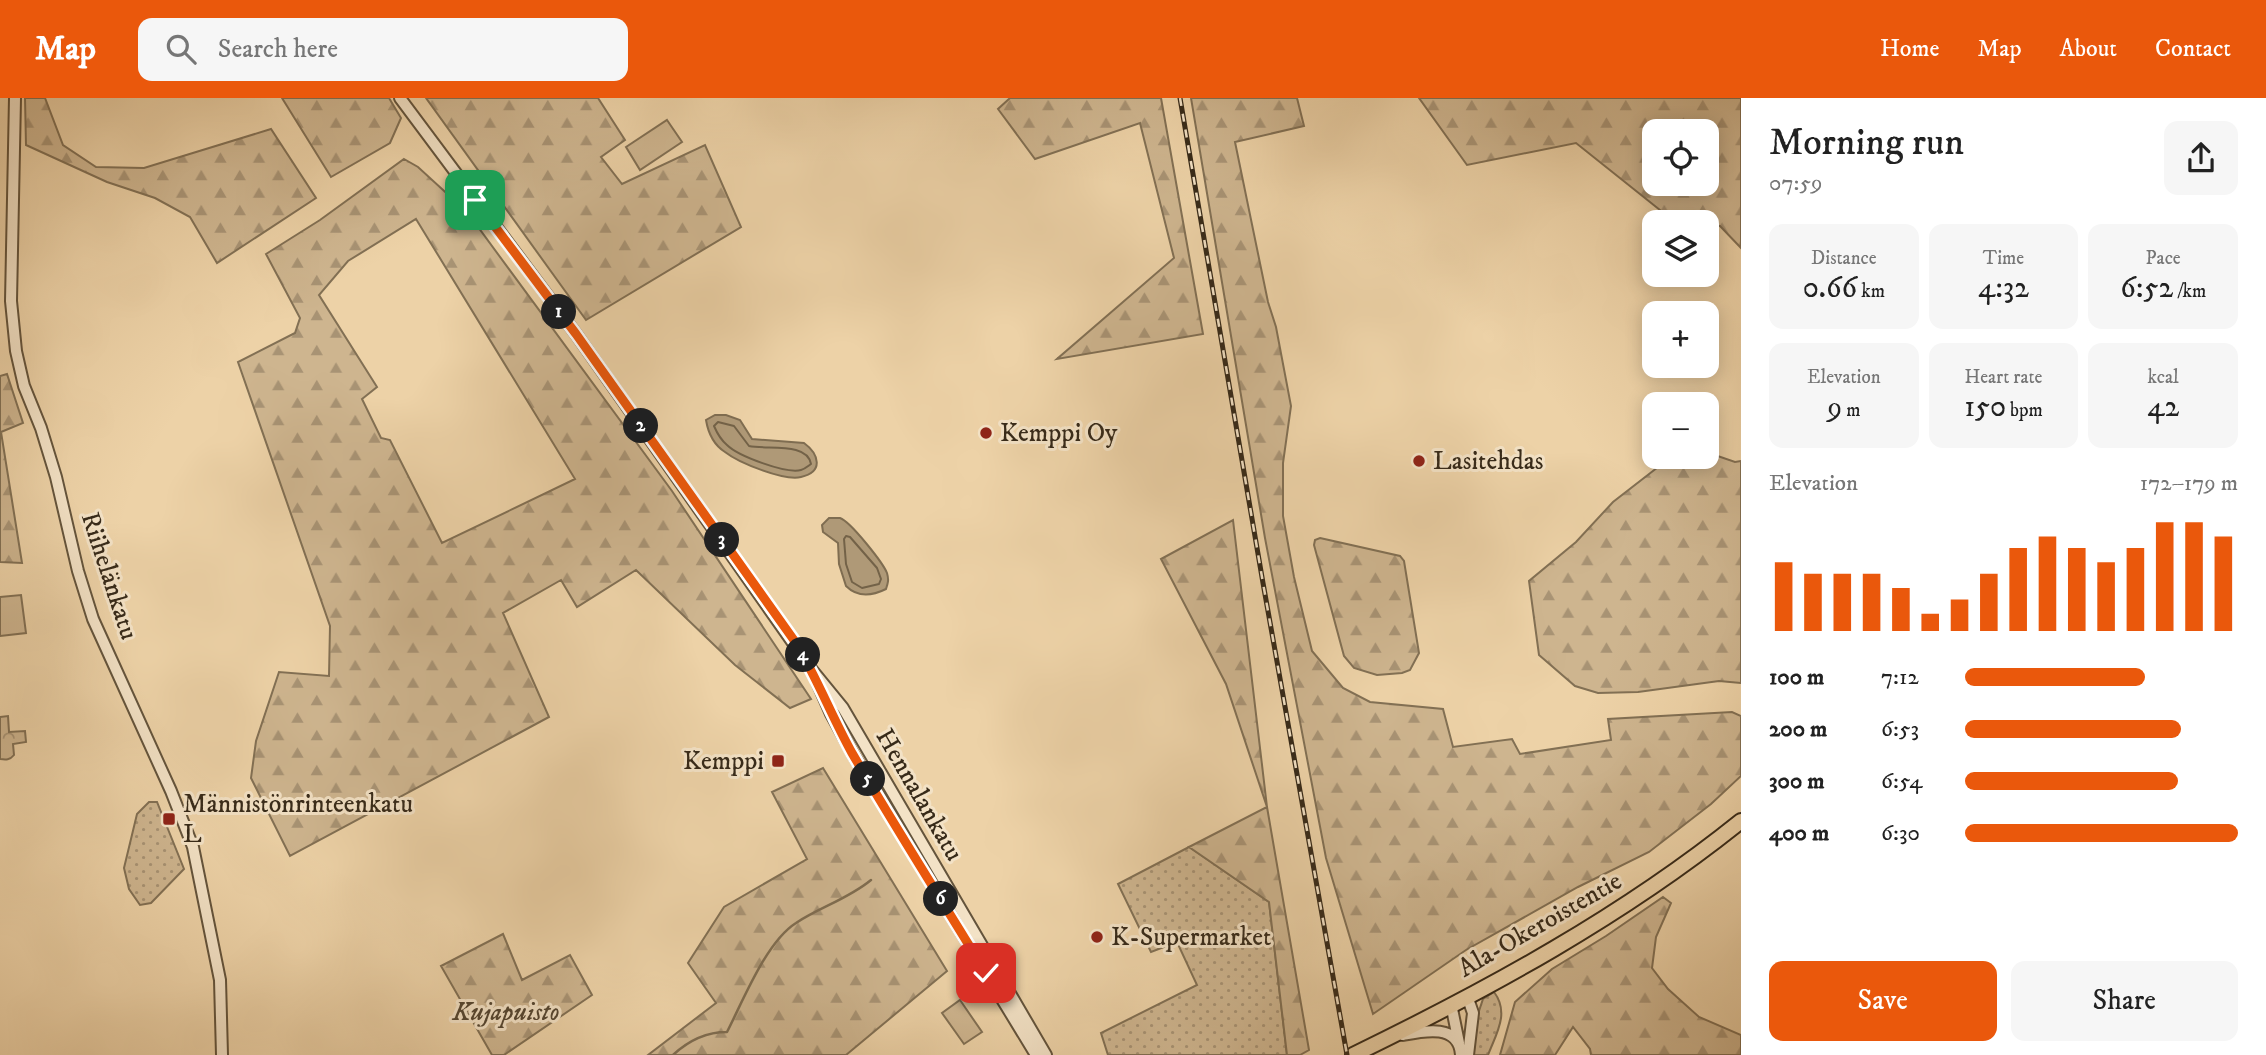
<!DOCTYPE html>
<meta charset="utf-8">
<style>
body{margin:0;font-family:"IM FELL DW Pica",serif;background:#f6f6f6;color:#222;height:100vh;display:flex;flex-direction:column;font-size:26px;white-space:nowrap}
*{box-sizing:border-box;margin:0}
p{font-size:23px;color:#767676}
.icon{flex:none;width:38px;height:38px;fill:none;stroke:currentColor;stroke-width:2;stroke-linecap:round;stroke-linejoin:round}
.map{position:relative;flex:1;overflow:hidden}
.details{display:flex;flex-direction:column;background:#fff;width:525px}
.details>*{flex:none}
.controls{position:absolute;left:1642px;top:21px;display:grid;gap:14px}
.controls a{display:grid;place-items:center;width:77px;height:77px;border-radius:14px;background:#fff;box-shadow:0 4px 18px #0003;font-size:35px}
.pin{position:absolute;display:grid;place-items:center;width:60px;height:60px;color:#fff;margin:-30px;border-radius:14px;box-shadow:0 4px 10px #0006}
.km{position:absolute;width:35px;height:35px;margin:-18px;border-radius:50%;background:#222;color:#fff;font-size:19px;line-height:35px;text-align:center}
.round{display:grid;place-items:center;flex:none;width:74px;height:74px;border-radius:14px;background:#f6f6f6}
.head{display:flex;align-items:center;justify-content:space-between;height:119px;padding:0 28px}
h1{font-size:38px;font-weight:600;line-height:52px}
.stats{display:grid;grid-template-columns:repeat(3,1fr);gap:10px;height:119px;padding:7px 28px}
.stats div{display:grid;align-content:center;border-radius:14px;background:#f6f6f6;text-align:center}
.stats b{font-size:30px;font-weight:600}
.stats small{font-size:19px;font-weight:400}
.stats p{font-size:19px}
.chart{height:196px;padding:14px 28px}
.chart p{display:flex;justify-content:space-between}
.chart svg{width:100%;height:126px;margin-top:7px;stroke:#ea580c;stroke-width:6}
.action{display:flex;gap:14px;margin-top:auto;padding:14px 28px}
.action a{flex:1;height:80px;border-radius:14px;background:#ea580c;color:#fff;font-size:28px;font-weight:600;line-height:80px;text-align:center}
.action a+a{background:#f6f6f6;color:#222}
ul{padding:0 28px;list-style:none;font-size:23px}
li{display:grid;grid-template-columns:112px 84px 1fr;align-items:center;height:52px}
li i{height:18px;border-radius:9px;background:#ea580c}
header{display:flex;align-items:center;gap:42px;box-sizing:border-box;height:98px;padding:0 35px;background:#ea580c;color:#fff}
header strong{font-size:33px}
nav{display:flex;gap:38px;margin-inline-start:auto;font-size:24px}
.search{width:490px;height:63px;background:#f6f6f6;display:flex;align-items:center;gap:18px;box-sizing:border-box;padding:0 24px;border-radius:14px;color:#767676;font-size:26px}
main{display:flex;flex:1;min-height:0}
.map>svg:first-child{display:block}
.grass{fill:url(#grass-dots);stroke:#827054;stroke-width:2}
.forest{fill:url(#forest-firs);stroke:#827054;stroke-width:2;fill-rule:evenodd}
.park{fill:url(#park-crowns);stroke:#827054;stroke-width:2}
.pitch{fill:#ceb58f;stroke:#827054;stroke-width:2}
.water{fill:#af9977;stroke:#7f6d51;stroke-width:2}
.lines{fill:none;stroke-linecap:round;stroke-linejoin:round}
.shore{stroke:#736248;stroke-width:2}
.stream{stroke:#7f6d51;stroke-width:2.5}
.tertiary-casing{stroke:#64543c;stroke-width:14}
.primary-casing{stroke:#372a19;stroke-width:18}
.tertiary{stroke:#f3e2c6;stroke-width:10}
.primary{stroke:#edd2a7;stroke-width:14}
.rail-casing{stroke:#372a19;stroke-width:5}
.rail{stroke:#f3e2c6;stroke-width:2.5;stroke-dasharray:8;stroke-linecap:butt}
.route-casing{stroke:#fff;stroke-width:14}
.route{stroke:#ea580c;stroke-width:9}
.poi-dot{fill:#8f2418;stroke:#f3e2c6;stroke-width:2.5}
.labels{text-anchor:middle;dominant-baseline:central;stroke-width:6;stroke-linejoin:round;paint-order:stroke}
.poi-label{font-size:26px;fill:#372a19;stroke:#f3e2c6;text-anchor:start}
.street-label{font-size:26px;fill:#372a19;stroke:#f3e2c6}
.park-label{font-size:26px;font-style:italic;fill:#554631;stroke:#f3e2c6}
</style>
<header>
<strong>Map</strong>
<div class="search"><svg class="icon" aria-label="search" viewBox="0 0 24 24"><circle cx="10" cy="10" r="6"/><path d="M15 15l6 6"/></svg>Search here</div>
<nav><a>Home</a><a>Map</a><a>About</a><a>Contact</a></nav>
</header>
<main>
<div class="map">
<svg width="1741" height="957" viewBox="0 0 1741 957">
<defs>
<pattern id="grass-dots" width="8" height="8" patternUnits="userSpaceOnUse" patternTransform="scale(1.75)"><rect width="8" height="8" fill="#ceb58f"/><path d="M2 2h.1M6 6h.1" fill="none" stroke="#a89374" stroke-width="1.8" stroke-linecap="round"/></pattern>
<pattern id="forest-firs" width="22" height="20" patternUnits="userSpaceOnUse" patternTransform="scale(1.75)"><rect width="22" height="20" fill="#ceb58f"/><path d="M5 1l3.5 6h-7zM16 11l3.5 6h-7z" fill="#a89374"/></pattern>
<pattern id="park-crowns" width="20" height="18" patternUnits="userSpaceOnUse" patternTransform="scale(1.75)"><rect width="20" height="18" fill="#ceb58f"/><path d="M2 6a3 3 0 1 1 6 0M12 15a3 3 0 1 1 6 0" fill="none" stroke="#a89374"/></pattern>
</defs>
<rect width="100%" height="100%" fill="#edd2a7"/>
<filter id="stains"><feTurbulence type="fractalNoise" baseFrequency=".00286" numOctaves="4"/><feColorMatrix values="0 0 0 0 .2 0 0 0 0 .09 0 0 0 0 .02 0 0 0 .5 -.17"/></filter>
<radialGradient id="worn" r=".72"><stop offset=".6" stop-color="#630" stop-opacity="0"/><stop offset="1" stop-color="#630" stop-opacity=".3"/></radialGradient>
<path class="grass" d="M149 704H157L184 771 151 805 140 807 129 791 124 770 137 716Z
M1189 749 1269 804 1287 957H1108L1101 935 1197 887 1177 844 1151 854 1118 786Z
M1494 894C1510 915 1496 936 1488 957H1473L1478 916 1483 901Z"/>
<path class="forest" d="M25 0H45L63 47 96 69 144 70 271 31 316 100 217 165 190 119 155 100 107 84 26 47Z
M282 0H389L401 20 390 45 331 79Z
M426 0H598L625 42 601 59 622 86 705 47 741 129 586 222Z
M1010 0H1161L1203 236 1057 261 1174 160 1140 25 1035 61 998 11Z
M1191 0H1297L1304 28 1235 44 1268 204 1276 229 1291 308 1283 365V418L1294 479 1312 553 1343 590 1370 604 1443 611 1453 649 1512 641 1520 656 1611 642 1608 621 1732 614 1741 618V678L1711 706 1649 754 1578 789 1466 852 1373 916 1326 760 1265 440Z
M1419 0H1741V150L1720 128 1706 127V124H1675L1576 45 1467 67ZM1654 33H1706V86H1654Z
M404 61 418 69 467 114 672 393 811 601 790 610 735 567 636 472 577 509 561 482 503 515 549 619 290 758 251 680 256 643 279 574 329 578 330 528 238 264 295 235 300 220 266 156 320 122ZM416 121 575 381 442 445 390 342 381 340 362 301 377 289 319 197 348 163Z
M7 276 23 325 1 334 22 465 0 464V278Z
M1706 354 1735 364 1741 363V585L1719 583 1638 594 1598 595 1575 588 1539 557 1529 483 1576 444 1613 404 1671 359H1706Z
M1233 422 1267 709 1309 952 1300 957H1287L1269 804 1189 749 1267 709 1226 586 1161 461Z
M1320 440 1400 458 1404 463 1419 555 1410 572 1402 575 1377 577 1354 570 1344 558 1314 447 1315 442Z
M823 670 947 873 846 957H648L716 905 688 865 724 809 807 761 772 694Z
M1663 799 1671 805 1656 839 1652 870 1668 891 1699 919 1741 937V957H1591L1590 951 1573 929 1555 957H1500L1515 904 1552 871 1606 838Z
M503 836 522 882 570 857 592 897 504 957H492L441 868Z"/>
<path class="park" d="M8 618 9 634 25 633 26 644 13 646 14 657C10 662 6 662 0 661V619Z"/>
<path class="pitch" d="M667 22 682 44 640 72 626 49Z
M21 497 26 535 0 538V499Z
M960 902 982 934 964 946 942 915Z"/>
<path class="water" d="M715 317H726L740 322 752 341 804 345C819 356 824 374 801 379 784 383 739 365 725 354 714 347 708 334 706 322Z
M829 420C831 420 839 420 840 420 851 424 883 465 887 475 889 482 888 485 886 491 872 498 858 500 846 488L839 466 838 445 823 434 822 427Z"/>
<g class="lines">
<path class="shore" d="M718 324 734 328 749 348C768 352 807 344 811 366 808 368 805 371 801 372 786 376 738 358 727 347 721 342 717 335 714 328Z
M846 438 850 439 877 470 881 481 879 486 862 490 852 484 846 466 844 441Z"/>
<path class="stream" d="M673 957C688 943 707 934 727 934 743 903 766 844 796 825 820 809 848 801 871 782"/>
<g class="tertiary-casing">
<path id="tertiary" d="M15 0 11 203 16 253 24 288 41 330 56 379 78 473 93 521 171 693 193 749 220 882 222 957
M400 0 576 236 812 572 843 610 1046 957
M817 584 831 616 854 658 1036 957
M1467 898 1473 915 1468 957
M1451 906 1459 945
M1403 937C1423 933 1459 925 1461 957"/>
</g>
<g class="primary-casing">
<path id="primary" d="M1353 957C1489 891 1623 818 1741 723"/>
</g>
<use href="#tertiary" class="tertiary"/>
<use href="#primary" class="primary"/>
<g class="rail-casing">
<path id="rail" d="M1180 0 1263 485 1347 957"/>
</g>
<use href="#rail" class="rail"/>
</g>
<g class="lines">
<g class="route-casing">
<path id="route" d="M475 102 576 236 796 545C817 580 832 619 852 655 895 729 941 801 986 875"/>
</g>
<use href="#route" class="route"/>
</g>
<g class="poi-dot">
<circle cx="986" cy="335" r="7"/>
<circle cx="1419" cy="363" r="7"/>
<rect x="771" y="656" width="14" height="14" rx="3.5"/>
<rect x="162" y="714" width="14" height="14" rx="3.5"/>
<circle cx="1097" cy="839" r="7"/>
</g>
<g class="labels">
<g class="poi-label">
<text x="1000" y="335">Kemppi Oy</text>
<text x="1433" y="363">Lasitehdas</text>
<text x="764" y="663" text-anchor="end">Kemppi</text>
<text x="183" y="706">Männistönrinteenkatu<tspan x="183" dy="30">L</tspan></text>
<text x="1111" y="839">K-Supermarket</text>
</g>
<g class="street-label">
<text transform="translate(109 478) rotate(72)">Riihelänkatu</text>
<text transform="translate(919 697) rotate(60)">Hennalankatu</text>
<text transform="translate(1540 827) rotate(-30)">Ala-Okeroistentie</text>
</g>
<g class="park-label">
<text x="506" y="914">Kujapuisto</text>
</g>
</g>
<rect width="100%" height="100%" filter="url(#stains)"/>
<rect width="100%" height="100%" fill="url(#worn)"/>
</svg>
<div class="controls">
<a><svg class="icon" aria-label="locate" viewBox="0 0 24 24"><circle cx="12" cy="12" r="6"/><path d="M12 2v4M12 18v4M2 12h4M18 12h4"/></svg></a>
<a><svg class="icon" aria-label="layers" viewBox="0 0 24 24"><path d="M12 4l9 5-9 5-9-5zM3 14l9 5 9-5"/></svg></a>
<a>+</a>
<a>−</a>
</div>
<div class="pin" style="left:475px;top:102px;background:#1e9e55"><svg class="icon" aria-label="arrive" viewBox="0 0 24 24"><path d="M6 21V4h12l-3 4 3 4H6"/></svg></div>
<div class="pin" style="left:986px;top:875px;background:#d93025"><svg class="icon" aria-label="check" viewBox="0 0 24 24"><path d="M5 12l5 5 9-10"/></svg></div>
<b class="km" style="left:559px;top:214px">1</b>
<b class="km" style="left:641px;top:328px">2</b>
<b class="km" style="left:722px;top:442px">3</b>
<b class="km" style="left:803px;top:557px">4</b>
<b class="km" style="left:868px;top:681px">5</b>
<b class="km" style="left:941px;top:801px">6</b>
</div>
<section class="details">
<div class="head"><div><h1>Morning run</h1><p>07:59</p></div><a class="round"><svg class="icon" aria-label="share" viewBox="0 0 24 24"><path d="M12 15V3M7 8l5-5 5 5M5 13v7h14v-7"/></svg></a></div>
<div class="stats">
<div><p>Distance</p><b>0.66<small> km</small></b></div>
<div><p>Time</p><b>4:32</b></div>
<div><p>Pace</p><b>6:52<small> /km</small></b></div>
</div>
<div class="stats">
<div><p>Elevation</p><b>9<small> m</small></b></div>
<div><p>Heart rate</p><b>150<small> bpm</small></b></div>
<div><p>kcal</p><b>42</b></div>
</div>
<div class="chart"><p><span>Elevation</span>172–179 m</p>
<svg viewBox="0 0 160 44" preserveAspectRatio="none"><path d="M5 44V20M15 44V24M25 44V24M35 44V24M45 44V29M55 44V38M65 44V33M75 44V24M85 44V15M95 44V11M105 44V15M115 44V20M125 44V15M135 44V6M145 44V6M155 44V11"/></svg>
</div>
<ul>
<li><b>100 m</b>7:12<i style="width:66%"></i></li>
<li><b>200 m</b>6:53<i style="width:79%"></i></li>
<li><b>300 m</b>6:54<i style="width:78%"></i></li>
<li><b>400 m</b>6:30<i style="width:100%"></i></li>
</ul>
<div class="action"><a>Save</a><a>Share</a></div>
</section>
</main>
